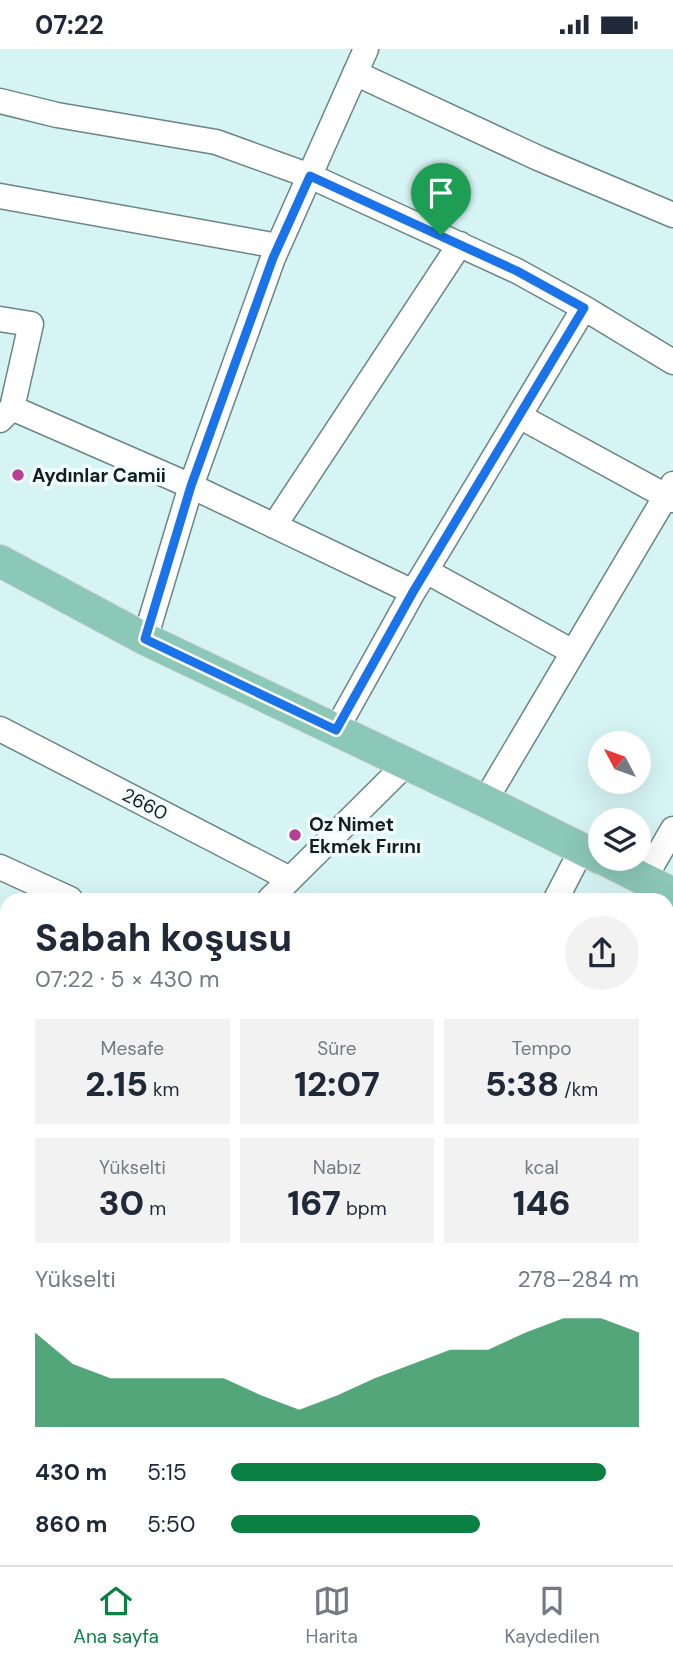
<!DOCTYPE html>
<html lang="tr">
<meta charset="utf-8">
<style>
body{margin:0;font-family:"DM Sans",sans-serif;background:#f2f2f3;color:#1f2937;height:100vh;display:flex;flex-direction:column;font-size:26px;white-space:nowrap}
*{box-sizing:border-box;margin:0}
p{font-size:23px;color:#747a83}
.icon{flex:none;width:38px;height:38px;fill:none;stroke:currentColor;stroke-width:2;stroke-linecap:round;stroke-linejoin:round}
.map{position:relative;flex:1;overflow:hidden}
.sheet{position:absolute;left:0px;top:844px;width:674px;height:674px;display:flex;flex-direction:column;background:#fff;border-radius:21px 21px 0 0;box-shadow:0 7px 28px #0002}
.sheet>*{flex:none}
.needle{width:46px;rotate:311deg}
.fabs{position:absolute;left:588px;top:682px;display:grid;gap:14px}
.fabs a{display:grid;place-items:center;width:63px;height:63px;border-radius:50%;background:#fff;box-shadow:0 7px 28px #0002;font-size:35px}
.pin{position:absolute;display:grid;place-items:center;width:60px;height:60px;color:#fff;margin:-72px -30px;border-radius:50% 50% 50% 0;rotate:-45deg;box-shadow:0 0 7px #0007}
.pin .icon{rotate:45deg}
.round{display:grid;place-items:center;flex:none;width:74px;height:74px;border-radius:37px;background:#f2f2f3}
.head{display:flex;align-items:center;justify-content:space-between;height:119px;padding:0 35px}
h1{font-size:38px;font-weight:800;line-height:52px}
.stats{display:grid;grid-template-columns:repeat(3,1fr);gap:10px;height:119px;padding:7px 35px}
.stats div{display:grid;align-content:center;border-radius:0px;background:#f2f2f3;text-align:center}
.stats b{font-size:35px;font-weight:800}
.stats small{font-size:19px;font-weight:400}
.stats p{font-size:19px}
.chart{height:196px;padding:14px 35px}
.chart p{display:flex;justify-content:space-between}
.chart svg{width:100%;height:126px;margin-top:7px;fill:#0b8043;opacity:.7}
ul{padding:0 35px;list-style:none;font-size:23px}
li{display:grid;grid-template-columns:112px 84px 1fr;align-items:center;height:52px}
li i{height:18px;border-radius:9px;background:#0b8043}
.status{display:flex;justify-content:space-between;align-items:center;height:49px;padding:0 35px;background:#fff;direction:ltr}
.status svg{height:19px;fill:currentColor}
.tabs{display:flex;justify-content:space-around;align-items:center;height:98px;border-top:2px solid #e0e1e3;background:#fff;font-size:19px;color:#747a83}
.tabs a{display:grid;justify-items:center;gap:4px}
.tabs .active{color:#0b8043}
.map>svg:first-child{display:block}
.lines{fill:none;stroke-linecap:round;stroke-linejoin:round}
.minor-casing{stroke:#6a8586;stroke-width:27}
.major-casing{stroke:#d5d6d6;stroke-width:34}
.minor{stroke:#fff;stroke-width:24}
.major{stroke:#8cc8b7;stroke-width:32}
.route-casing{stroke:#fff;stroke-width:14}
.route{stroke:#1a73e8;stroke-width:9}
.poi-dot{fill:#b64096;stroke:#f2fefe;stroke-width:2.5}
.labels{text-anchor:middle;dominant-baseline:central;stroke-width:7;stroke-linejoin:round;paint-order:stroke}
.poi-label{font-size:19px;font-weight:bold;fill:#131e1e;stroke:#f2fefe;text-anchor:start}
.street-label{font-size:19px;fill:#131e1e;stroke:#f2fefe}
</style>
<div class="status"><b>07:22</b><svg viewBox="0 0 49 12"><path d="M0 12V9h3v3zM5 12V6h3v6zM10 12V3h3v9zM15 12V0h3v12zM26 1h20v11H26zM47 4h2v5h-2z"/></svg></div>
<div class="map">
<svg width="673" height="1516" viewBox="0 0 673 1516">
<rect width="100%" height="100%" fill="#d7f4f5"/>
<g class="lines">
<g class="minor-casing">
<path id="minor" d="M355 24 538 109 673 166
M0 52 57 66 216 93 310 127 517 222 584 259 673 313
M0 147 278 197
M0 270 31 275 12 359
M519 367 673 451
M0 371 12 359 191 437 413 543
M274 477 460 195
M426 522 573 603
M145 590 191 437 273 209 366 0
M0 680 290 830
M336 681 413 543 584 259
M485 752 673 435
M0 818 70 850
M644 830 673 780
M270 850 407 714
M556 850 582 800
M0 952 7 956
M0 1107 7 1101
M0 1128 7 1143
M667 1276 673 1278
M358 1510 362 1516
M640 1510 653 1516
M99 1516 101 1510"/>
</g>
<g class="major-casing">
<path id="major" d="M0 512 145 590 485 752 600 809
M604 810 673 845
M667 1005 673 993
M452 1516 454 1510"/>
</g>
<use href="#minor" class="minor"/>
<use href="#major" class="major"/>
</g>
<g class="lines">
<g class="route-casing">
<path id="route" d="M310 127 517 222 584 259 413 543 336 681 145 590 191 437 273 209Z"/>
</g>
<use href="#route" class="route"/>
</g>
<g class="poi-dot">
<circle cx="18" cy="426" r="7"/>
<circle cx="295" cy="786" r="7"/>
</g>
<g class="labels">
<g class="poi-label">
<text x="32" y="426">Aydınlar Camii</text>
<text x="309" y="775">Oz Nimet<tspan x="309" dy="22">Ekmek Fırını</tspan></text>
</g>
<g class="street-label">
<text transform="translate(145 755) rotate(27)">2660</text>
</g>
</g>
</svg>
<div class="fabs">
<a><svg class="needle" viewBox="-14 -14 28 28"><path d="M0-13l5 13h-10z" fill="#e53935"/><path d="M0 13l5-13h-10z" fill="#747a83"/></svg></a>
<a><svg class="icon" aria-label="layers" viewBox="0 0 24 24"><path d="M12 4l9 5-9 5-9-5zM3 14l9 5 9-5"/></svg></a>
</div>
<div class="pin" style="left:441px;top:186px;background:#1e9e55"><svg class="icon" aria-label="arrive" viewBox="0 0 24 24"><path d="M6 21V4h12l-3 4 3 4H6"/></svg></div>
<section class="sheet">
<div class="head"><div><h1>Sabah koşusu</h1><p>07:22 · 5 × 430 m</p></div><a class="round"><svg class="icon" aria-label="share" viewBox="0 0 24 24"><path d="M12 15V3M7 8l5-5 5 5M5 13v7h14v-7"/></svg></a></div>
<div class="stats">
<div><p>Mesafe</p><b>2.15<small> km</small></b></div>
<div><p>Süre</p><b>12:07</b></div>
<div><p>Tempo</p><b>5:38<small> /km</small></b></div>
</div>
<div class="stats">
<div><p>Yükselti</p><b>30<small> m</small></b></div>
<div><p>Nabız</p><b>167<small> bpm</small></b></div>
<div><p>kcal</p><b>146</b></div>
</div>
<div class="chart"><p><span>Yükselti</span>278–284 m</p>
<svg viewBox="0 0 160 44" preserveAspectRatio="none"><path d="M0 44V11L10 22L20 27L30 27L40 27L50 27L60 33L70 38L80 33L90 27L100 22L110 17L120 17L130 11L140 6L150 6L160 11V44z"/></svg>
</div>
<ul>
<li><b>430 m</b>5:15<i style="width:92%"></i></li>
<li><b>860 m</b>5:50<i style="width:61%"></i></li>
</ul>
</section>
</div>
<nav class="tabs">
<a class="active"><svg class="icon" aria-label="home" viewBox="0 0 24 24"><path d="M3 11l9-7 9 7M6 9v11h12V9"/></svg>Ana sayfa</a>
<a><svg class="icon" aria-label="map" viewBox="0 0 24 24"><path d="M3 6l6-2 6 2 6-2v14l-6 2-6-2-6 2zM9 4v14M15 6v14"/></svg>Harita</a>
<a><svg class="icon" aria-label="saved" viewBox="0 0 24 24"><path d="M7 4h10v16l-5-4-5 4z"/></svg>Kaydedilen</a>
</nav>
